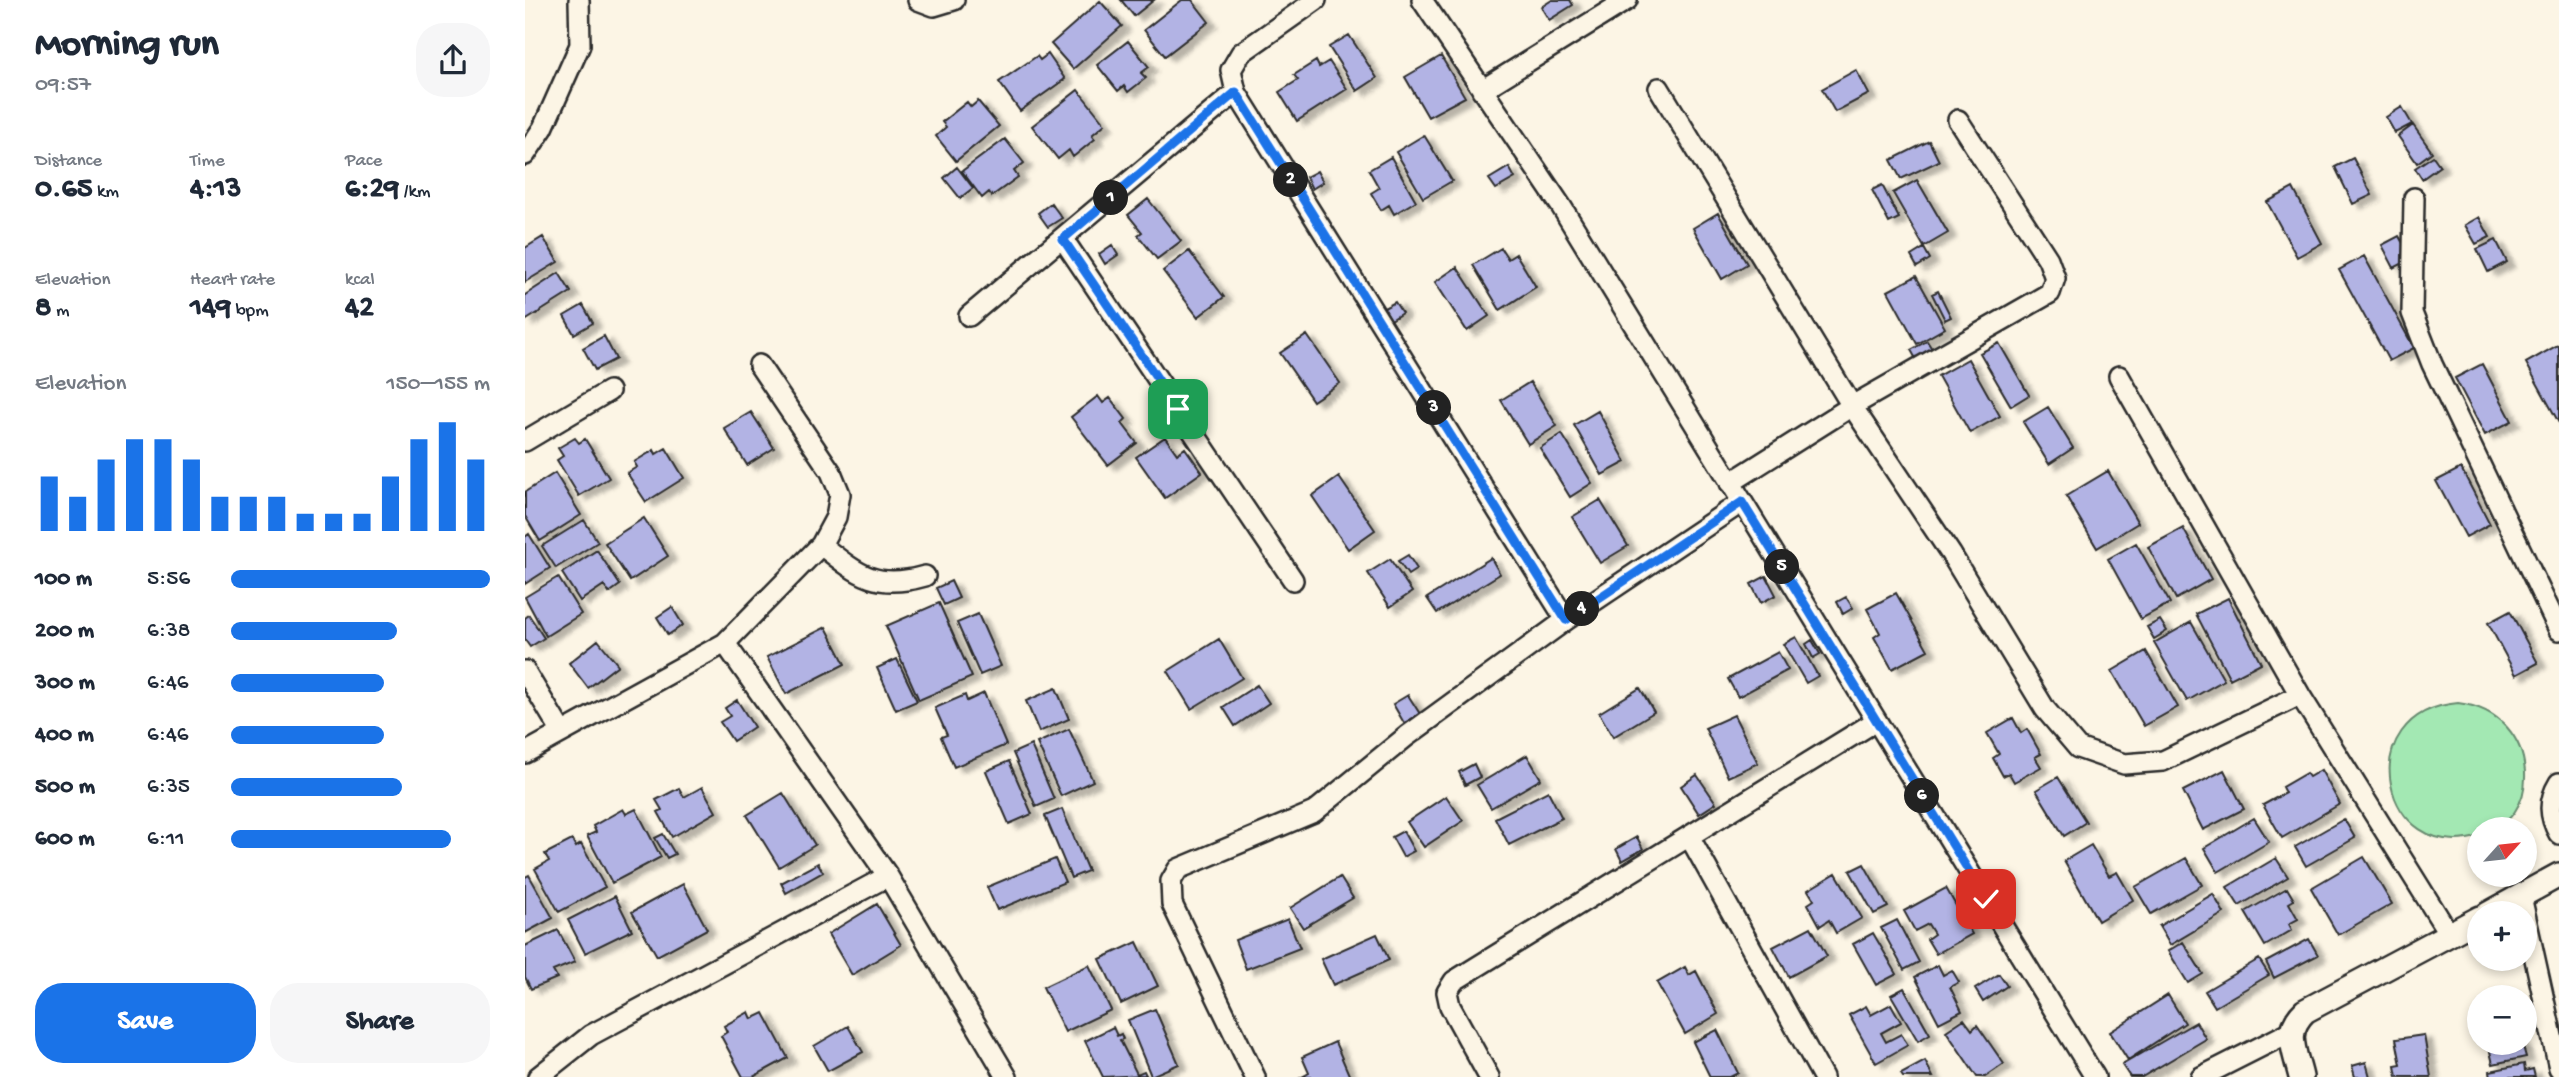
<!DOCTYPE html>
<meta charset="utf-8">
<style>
body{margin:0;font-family:"Gochi Hand",sans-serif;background:#f6f6f7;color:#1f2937;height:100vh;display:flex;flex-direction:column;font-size:26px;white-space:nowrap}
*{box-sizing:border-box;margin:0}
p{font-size:23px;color:#747a83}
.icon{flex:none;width:38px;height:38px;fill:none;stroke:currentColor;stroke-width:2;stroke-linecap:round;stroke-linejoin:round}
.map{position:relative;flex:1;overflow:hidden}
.side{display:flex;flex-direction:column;background:#fff;width:525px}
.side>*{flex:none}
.needle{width:46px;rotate:63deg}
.tools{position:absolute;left:1942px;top:817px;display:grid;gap:14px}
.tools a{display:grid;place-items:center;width:70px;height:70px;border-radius:50%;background:#fff;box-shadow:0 4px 10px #0003;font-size:35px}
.pin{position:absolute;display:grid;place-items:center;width:60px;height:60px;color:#fff;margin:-30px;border-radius:14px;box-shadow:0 4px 10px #0006}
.km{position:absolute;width:35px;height:35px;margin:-18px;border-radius:50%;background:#222;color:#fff;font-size:19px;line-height:35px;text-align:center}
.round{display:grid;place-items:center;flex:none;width:74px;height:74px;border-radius:28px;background:#f6f6f7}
.headline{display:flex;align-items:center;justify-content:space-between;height:119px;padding:0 35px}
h1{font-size:38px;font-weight:700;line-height:52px}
.figures{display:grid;grid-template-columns:repeat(3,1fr);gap:10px;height:119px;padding:7px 35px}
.figures div{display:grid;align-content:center}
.figures b{font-size:30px;font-weight:700}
.figures small{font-size:19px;font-weight:400}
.figures p{font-size:19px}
.chart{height:196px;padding:14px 35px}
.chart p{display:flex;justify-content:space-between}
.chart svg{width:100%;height:126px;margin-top:7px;stroke:#1a73e8;stroke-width:6}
.cta{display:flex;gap:14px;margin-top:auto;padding:14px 35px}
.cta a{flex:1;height:80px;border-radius:28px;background:#1a73e8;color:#fff;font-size:28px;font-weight:700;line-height:80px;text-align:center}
.cta a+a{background:#f6f6f7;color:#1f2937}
ul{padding:0 35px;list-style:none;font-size:23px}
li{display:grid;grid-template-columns:112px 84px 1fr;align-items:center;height:52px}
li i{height:18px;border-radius:9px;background:#1a73e8}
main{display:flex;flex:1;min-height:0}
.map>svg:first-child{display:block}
.green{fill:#a3e8b3;stroke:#678a6f;stroke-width:2}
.building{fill:#b2b3e4;stroke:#2b2b2b;stroke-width:2;filter:url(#shadow)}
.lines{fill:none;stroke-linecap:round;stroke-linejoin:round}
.minor-casing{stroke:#2b2b2b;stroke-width:24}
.tertiary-casing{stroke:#2b2b2b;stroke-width:28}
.minor{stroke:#fcf5e5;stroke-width:19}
.tertiary{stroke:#fcf5e5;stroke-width:23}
.route-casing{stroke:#fff;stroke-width:14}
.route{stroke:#1a73e8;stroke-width:9}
</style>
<main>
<section class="side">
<div class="headline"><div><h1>Morning run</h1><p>09:57</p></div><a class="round"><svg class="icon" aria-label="share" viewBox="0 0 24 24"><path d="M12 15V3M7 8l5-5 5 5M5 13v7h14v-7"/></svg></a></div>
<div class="figures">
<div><p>Distance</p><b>0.65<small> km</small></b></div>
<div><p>Time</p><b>4:13</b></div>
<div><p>Pace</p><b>6:29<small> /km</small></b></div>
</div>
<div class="figures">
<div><p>Elevation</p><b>8<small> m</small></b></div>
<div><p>Heart rate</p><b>149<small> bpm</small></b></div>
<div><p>kcal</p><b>42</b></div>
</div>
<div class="chart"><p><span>Elevation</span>150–155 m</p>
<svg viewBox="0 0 160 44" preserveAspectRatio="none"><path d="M5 44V25M15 44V32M25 44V19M35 44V12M45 44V12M55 44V19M65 44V32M75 44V32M85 44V32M95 44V38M105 44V38M115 44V38M125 44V25M135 44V12M145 44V6M155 44V19"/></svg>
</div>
<ul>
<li><b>100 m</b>5:56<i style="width:100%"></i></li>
<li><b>200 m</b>6:38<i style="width:64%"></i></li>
<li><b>300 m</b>6:46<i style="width:59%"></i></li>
<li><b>400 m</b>6:46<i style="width:59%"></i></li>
<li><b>500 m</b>6:35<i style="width:66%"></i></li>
<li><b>600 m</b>6:11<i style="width:85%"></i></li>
</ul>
<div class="cta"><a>Save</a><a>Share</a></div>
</section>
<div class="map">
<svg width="2034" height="1077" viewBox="0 0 2034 1077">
<defs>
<filter id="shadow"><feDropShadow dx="8" dy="4.5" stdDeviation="2" flood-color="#0004"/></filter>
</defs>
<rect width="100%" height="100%" fill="#fcf5e5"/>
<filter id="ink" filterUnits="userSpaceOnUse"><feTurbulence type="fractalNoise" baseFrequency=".0143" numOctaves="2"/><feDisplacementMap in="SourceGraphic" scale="14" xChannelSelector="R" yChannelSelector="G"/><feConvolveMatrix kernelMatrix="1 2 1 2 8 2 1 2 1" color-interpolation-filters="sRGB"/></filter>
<g filter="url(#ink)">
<path class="green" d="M1933 703C2021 714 2016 830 1955 830V836C1856 866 1824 712 1933 703Z"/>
<path class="building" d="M596 0H629L609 16Z
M657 0H667L684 22 640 56 619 30Z
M1027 0H1045L1048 5 1024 20 1016 7Z
M575 1 597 26 548 69 526 44Z
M824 35 852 78 832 91 804 47Z
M603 41 624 67 616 73 621 78 603 92 599 86 593 91 572 65Z
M523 54 540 79 495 111 474 82 512 56 515 60Z
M916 56 940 97 903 117 880 77Z
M791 61 794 67 804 61 822 89 772 121 754 92 773 80 769 75Z
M1331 70 1344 94 1310 112 1297 89Z
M553 90 580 124 567 135 570 139 548 157 544 150 533 159 507 126Z
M453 101 474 126 431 161 411 136 421 127 417 122 442 102 446 107Z
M1877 107 1887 124 1870 133 1861 117Z
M1888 125 1907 152 1892 163 1873 136Z
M899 135 927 181 898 198 871 152Z
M480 139 499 163 489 171 493 177 467 196 464 192 457 198 437 171Z
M1404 141 1414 161 1376 179 1366 160Z
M1908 156 1915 166 1897 179 1890 168Z
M866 157 891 201 869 214 864 205 856 210 846 193 854 188 844 170Z
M1828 158 1847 195 1828 204 1810 167Z
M432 167 448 188 435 198 419 178Z
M984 167 990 178 971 189 964 179Z
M792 171 798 182 787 189 781 177Z
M1392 180 1423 233 1399 247 1368 193Z
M1357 185 1374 218 1364 223 1347 190Z
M1768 188 1797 243 1772 257 1742 202Z
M623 199 656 241 632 259 613 235 617 232 603 215Z
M526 203 537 218 523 227 513 213Z
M1193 213 1222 264 1197 279 1168 228Z
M1954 217 1965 237 1951 244 1940 225Z
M1874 236 1886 259 1869 268 1857 245Z
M18 237 33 262 0 282V248Z
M1971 240 1982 262 1963 272 1952 249Z
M587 245 593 255 580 264 574 254Z
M976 248 983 259 991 254 1011 287 975 310 948 265Z
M1399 248 1405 259 1392 267 1386 256Z
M664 251 699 297 673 317 638 271Z
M1839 256 1889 348 1864 361 1814 270Z
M932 267 964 316 942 331 910 282Z
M34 273 46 292 0 321V295Z
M1391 276 1420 328 1392 344 1363 291Z
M1413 291 1426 317 1420 320 1407 294Z
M870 302 877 313 866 320 859 308Z
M58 305 68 323 49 334 39 316Z
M782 335 815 383 788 401 755 353Z
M79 336 91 359 70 370 58 348Z
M1402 341 1409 352 1392 361 1386 350Z
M1474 343 1504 395 1486 406 1455 353Z
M2033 345 2034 347V423L2001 363Z
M1443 359 1475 416 1445 433 1413 376Z
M1957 364 1987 421 1960 435 1930 378Z
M1005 382 1032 426 1003 444 976 400Z
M573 396 578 403 585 398 601 419 597 423 612 443 583 465 546 417Z
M1523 407 1548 448 1524 464 1498 422Z
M1073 411 1101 462 1077 475 1049 425Z
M226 412 249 448 222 465 199 428Z
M1037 434 1067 483 1045 497 1015 448Z
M640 437 652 454 660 448 677 472 640 498 611 457Z
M50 438 54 443 60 439 84 478 54 496 32 460 38 456 33 448Z
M141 448 159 478 121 502 102 473 112 467 109 462 129 450 131 454Z
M1936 468 1965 524 1941 537 1911 481Z
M1583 471 1613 523 1572 548 1541 496Z
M30 473 56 515 15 541 0 516V492Z
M814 477 850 530 823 549 787 496Z
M1075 500 1103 546 1075 563 1047 517Z
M119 518 143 556 105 581 80 543Z
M59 520 73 542 31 568 17 546Z
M1658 528 1686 579 1651 599 1623 547Z
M4 534 25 568 0 584V537Z
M1611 543 1645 603 1616 619 1583 559Z
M72 550 95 585 84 593 79 585 55 601 37 573Z
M883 555 892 569 883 575 873 561Z
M966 558 975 574 912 613 902 598Z
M865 559 887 592 865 607 843 573Z
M1241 576 1251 595 1236 603 1226 584Z
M33 577 56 614 21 636 0 597Z
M426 581 434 598 419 605 411 588Z
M1371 593 1403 650 1367 669 1349 637 1355 633 1342 609Z
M1321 597 1328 608 1318 614 1312 602Z
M1703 598 1736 663 1705 679 1671 614Z
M414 603 447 677 394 700 361 626Z
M147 607 158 625 143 635 132 617Z
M1985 611 2013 663 1991 675 1963 623Z
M453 614 476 666 455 675 432 623Z
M4 615 19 638 5 647 0 640V618Z
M1635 620 1642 631 1629 639 1622 627Z
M1666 622 1699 680 1662 701 1629 643Z
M301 627 320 664 261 694 242 657Z
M1271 637 1293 676 1281 683 1258 644Z
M694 639 717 678 666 709 643 671Z
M73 640 93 665 63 688 44 663Z
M1287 640 1295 654 1288 658 1281 644Z
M1621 651 1653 707 1619 726 1587 671Z
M1253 652 1263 670 1213 697 1203 679Z
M372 659 392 701 371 710 352 668Z
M732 685 744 703 710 726 698 707Z
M531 688 544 719 514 732 501 701Z
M1115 688 1129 712 1088 737 1074 713Z
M459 693 481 745 429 767 416 737 422 735 410 708 440 695 442 701Z
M883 695 895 714 879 723 868 704Z
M212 700 229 727 208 741 195 722 205 716 200 708Z
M1209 715 1233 763 1203 777 1180 728Z
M1488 718 1496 733 1502 729 1516 754 1510 757 1516 767 1489 782 1484 773 1478 776 1468 758 1474 754 1462 733Z
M544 729 568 781 536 796 512 743Z
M506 745 529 799 511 807 488 753Z
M1002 755 1016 779 966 808 952 785Z
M484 761 507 814 484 824 461 771Z
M949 764 955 777 940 785 934 772Z
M1699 770 1719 809 1678 830 1658 791Z
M1796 770 1815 804 1757 838 1738 805 1760 793 1757 787 1781 773 1784 777Z
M1172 775 1191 803 1174 814 1156 786Z
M1533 777 1561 822 1539 836 1511 790Z
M177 787 191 812 147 837 133 812 137 810 131 800 154 788 159 797Z
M1023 791 1037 818 984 845 970 818Z
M258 793 290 845 254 867 222 815Z
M921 796 938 821 899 847 882 822Z
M98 809 101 814 111 809 136 857 87 883 62 836 71 832 68 826Z
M537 809 563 871 546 878 520 816Z
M1729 818 1744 842 1693 872 1679 848Z
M1819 819 1830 838 1781 866 1770 847Z
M878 831 889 851 878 857 867 837Z
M138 834 150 854 142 858 130 838Z
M1112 837 1118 849 1097 861 1091 849Z
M47 840 51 847 56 844 80 887 34 912 10 869 24 861 20 854Z
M1566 845 1584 876 1592 872 1608 900 1573 921 1539 861Z
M1839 857 1867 904 1813 935 1786 888Z
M1661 858 1677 885 1626 914 1610 887Z
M1751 858 1763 877 1714 906 1702 887Z
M530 859 540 882 472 910 462 887Z
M293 863 298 872 261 893 256 883Z
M1339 864 1363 907 1349 914 1325 871Z
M1311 873 1337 918 1311 933 1304 920 1295 926 1283 904 1289 900 1283 890Z
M4 875 28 918 0 933V877Z
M815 877 828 898 778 928 765 908Z
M158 884 182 929 132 956 107 912Z
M1421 888 1447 934 1411 954 1402 939 1409 934 1403 924 1390 931 1379 911Z
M1762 888 1769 900 1764 903 1773 919 1764 924 1767 930 1740 946 1720 912Z
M1688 894 1699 913 1645 945 1634 926Z
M90 896 107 930 60 953 43 920Z
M352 904 376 945 327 975 303 934Z
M763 919 775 948 721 969 710 940Z
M1372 920 1394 962 1379 970 1356 928Z
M1286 927 1302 956 1264 977 1248 947Z
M33 930 50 962 28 971 32 978 6 989 0 977V946Z
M1348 933 1372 974 1351 985 1328 944Z
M852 934 864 960 808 985 796 959Z
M1784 939 1793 955 1749 978 1741 962Z
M612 942 633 986 596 1004 575 959Z
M1658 942 1678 974 1663 983 1643 951Z
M1734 959 1744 975 1690 1007 1680 991Z
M564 965 586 1010 540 1032 518 987Z
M1413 965 1418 975 1427 970 1434 982 1425 987 1437 1011 1414 1023 1390 977Z
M1160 967 1164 975 1171 971 1193 1014 1160 1034 1132 983Z
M1474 974 1482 986 1458 1002 1450 989Z
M1379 988 1405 1034 1393 1041 1366 995Z
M1643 995 1660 1023 1603 1060 1585 1032Z
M1366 1004 1376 1022 1356 1033 1361 1042 1376 1034 1383 1045 1351 1063 1324 1015 1341 1006 1346 1015Z
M630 1009 654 1064 626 1076 603 1020Z
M224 1012 227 1019 239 1013 263 1058 228 1077H218L196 1036 202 1032 199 1026Z
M1439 1019 1447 1030 1452 1025 1479 1064 1460 1077H1452L1421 1031Z
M1671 1022 1681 1039 1617 1077H1605L1597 1065Z
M323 1026 338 1052 303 1071 289 1046Z
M588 1027 592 1036 596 1034 598 1039 595 1040 612 1074 619 1071 621 1075 578 1077 560 1041Z
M1192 1030 1213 1073 1205 1077H1185L1168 1042Z
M1899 1035 1906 1077H1872L1870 1066 1876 1065 1871 1039Z
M810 1042 825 1077H777L784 1073 777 1057Z
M1963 1043H1997L2001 1057 1968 1064Z
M1400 1061 1408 1077H1378L1376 1074Z
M1841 1062 1845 1077H1830L1827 1066Z
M1999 1064 2000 1071 2008 1069 2010 1077H1966L1965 1071Z"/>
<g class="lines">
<g class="minor-casing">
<path id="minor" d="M393 0 409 6 429 0
M791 0 716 53 706 70 711 92 1041 620
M897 0 1036 206 1570 1077
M1134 88 1327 406 1426 554 1520 709 1553 748 1599 764 1638 761 1775 695
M957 90 1102 0
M0 155 18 128 55 45 54 0
M1889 198 1887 313 1907 364 2034 630
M538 239 768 580
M444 316 711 92
M1594 376 1775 695 1924 934
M0 441 84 391
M1205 483 1327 406 1525 293 1530 278 1523 259 1433 120
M296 545C334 575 351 590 400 576
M200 643 363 876 482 1077
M0 671 36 731
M0 753 200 643 296 545 311 517 315 494 306 472 234 365
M2034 783C2023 801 2024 816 2034 834
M1164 836 1298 1077
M1996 896 2034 1068
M13 1077 66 1035 363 876
M730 1077 647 904 646 881 653 869 789 812 882 736 1041 620 1217 502
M964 1077 925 1006 922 992 929 981 1351 721
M1676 1077 1765 1032"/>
</g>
<g class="tertiary-casing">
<path id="tertiary" d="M1963 914 2034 875
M1776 1077C1770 1051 1758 1032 1780 1011L1955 918"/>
</g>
<use href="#minor" class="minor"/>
<use href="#tertiary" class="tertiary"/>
</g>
</g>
<g class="lines" filter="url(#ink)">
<g class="route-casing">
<path id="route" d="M653 409 538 239 711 92 1041 620 1217 502 1461 899"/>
</g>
<use href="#route" class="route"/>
</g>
</svg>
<div class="tools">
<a><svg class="needle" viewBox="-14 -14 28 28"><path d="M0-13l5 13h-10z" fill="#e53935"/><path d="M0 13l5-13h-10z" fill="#747a83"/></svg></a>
<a>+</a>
<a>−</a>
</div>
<div class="pin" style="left:653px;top:409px;background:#1e9e55"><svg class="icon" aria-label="arrive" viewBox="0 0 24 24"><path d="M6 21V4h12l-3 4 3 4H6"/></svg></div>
<div class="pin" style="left:1461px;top:899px;background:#d93025"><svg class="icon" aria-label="check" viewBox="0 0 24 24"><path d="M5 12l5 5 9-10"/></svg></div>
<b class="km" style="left:586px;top:198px">1</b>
<b class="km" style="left:766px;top:180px">2</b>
<b class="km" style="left:909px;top:408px">3</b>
<b class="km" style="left:1057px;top:609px">4</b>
<b class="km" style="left:1257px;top:567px">5</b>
<b class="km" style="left:1397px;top:796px">6</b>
</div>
</main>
